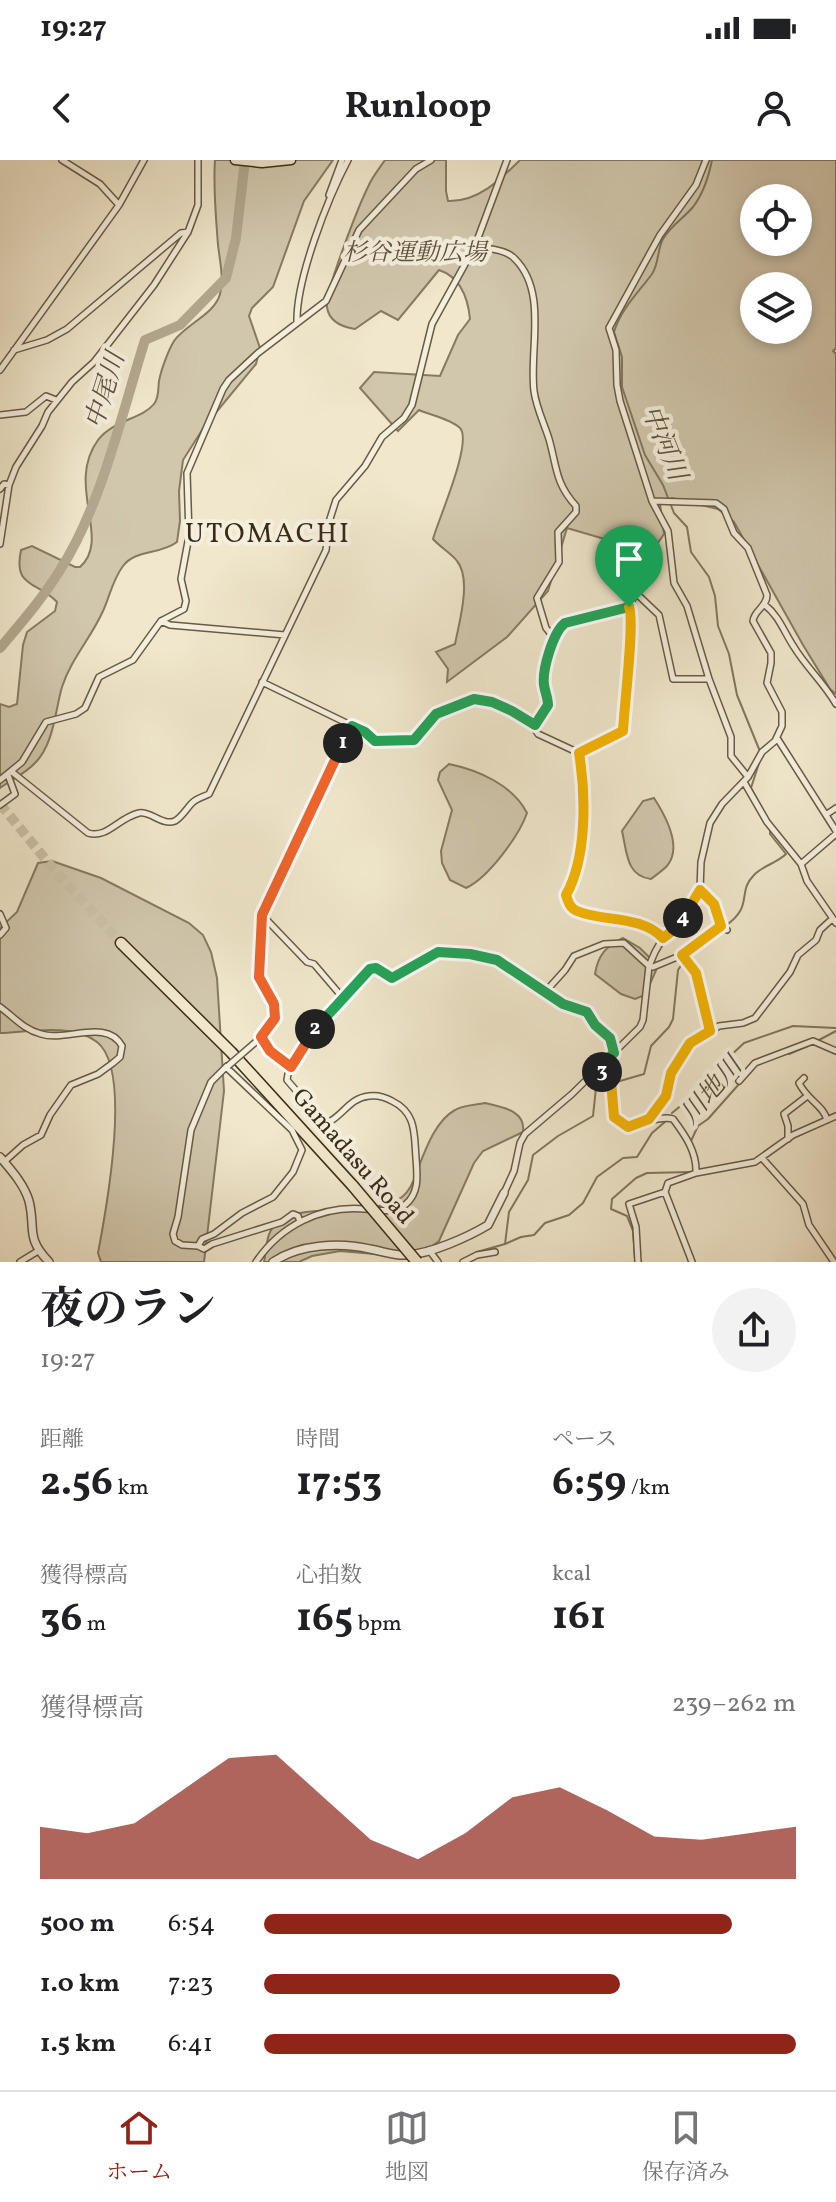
<!DOCTYPE html>
<html lang="ja">
<meta charset="utf-8">
<style>
body{margin:0;font-family:Vollkorn,"Noto Serif JP",serif;background:#f2f2f2;color:#202124;height:100vh;display:flex;flex-direction:column;font-size:30px;white-space:nowrap}
*{box-sizing:border-box;margin:0}
p{font-size:26px;color:#757577}
.icon{flex:none;width:44px;height:44px;fill:none;stroke:currentColor;stroke-width:2;stroke-linecap:round;stroke-linejoin:round}
.map{position:relative;height:1102px;overflow:hidden}
.panel{display:flex;flex-direction:column;background:#fff;flex:1}
.panel>*{flex:none}
.fabs{position:absolute;left:740px;top:24px;display:grid;gap:16px}
.fabs a{display:grid;place-items:center;width:72px;height:72px;border-radius:50%;background:#fff;box-shadow:0 4px 12px #0003;font-size:40px}
.pin{position:absolute;display:grid;place-items:center;width:68px;height:68px;color:#fff;margin:-82px -34px;border-radius:50% 50% 50% 0;rotate:-45deg;box-shadow:0 0 8px #0007}
.pin .icon{rotate:45deg}
.km{position:absolute;width:40px;height:40px;margin:-20px;border-radius:50%;background:#222;color:#fff;font-size:22px;line-height:40px;text-align:center}
.round{display:grid;place-items:center;flex:none;width:84px;height:84px;border-radius:42px;background:#f2f2f2}
.summary{display:flex;align-items:center;justify-content:space-between;height:136px;padding:0 40px}
h1{font-size:44px;font-weight:700;line-height:60px}
.stats{display:grid;grid-template-columns:repeat(3,1fr);gap:12px;height:136px;padding:8px 40px}
.stats div{display:grid;align-content:center}
.stats b{font-size:40px;font-weight:700}
.stats small{font-size:22px;font-weight:400}
.stats p{font-size:22px}
.chart{height:224px;padding:16px 40px}
.chart p{display:flex;justify-content:space-between}
.chart svg{width:100%;height:144px;margin-top:8px;fill:#8f2418;opacity:.7}
ul{padding:0 40px;list-style:none;font-size:26px}
li{display:grid;grid-template-columns:128px 96px 1fr;align-items:center;height:60px}
li i{height:20px;border-radius:10px;background:#8f2418}
.status{display:flex;justify-content:space-between;align-items:center;height:56px;padding:0 40px;background:#fff;direction:ltr}
.status svg{height:22px;fill:currentColor}
header{display:flex;justify-content:space-between;align-items:center;height:104px;padding:0 40px;background:#fff;font-size:36px;font-weight:700}
.tab-bar{display:flex;justify-content:space-around;align-items:center;height:112px;border-top:2px solid #e0e0e0;background:#fff;font-size:22px;color:#757577}
.tab-bar a{display:grid;justify-items:center;gap:4px}
.tab-bar .on{color:#8f2418}
.map>svg:first-child{display:block}
.green{fill:#d1c7ad;stroke:#867a62;stroke-width:2;fill-rule:evenodd}
.lines{fill:none;stroke-linecap:round;stroke-linejoin:round}
.stream{stroke:#82765e;stroke-width:2}
.river{stroke:#b2a78e;stroke-width:10}
.motorway-tunnel{stroke:#ccc2a8;stroke-width:10;stroke-dasharray:10 5;stroke-linecap:butt}
.minor-casing{stroke:#685b44;stroke-width:8}
.tertiary-casing{stroke:#685b44;stroke-width:10}
.primary-casing{stroke:#3b2c17;stroke-width:11}
.motorway-casing{stroke:#3b2c17;stroke-width:13}
.minor{stroke:#f5efde;stroke-width:5}
.tertiary{stroke:#f5efde;stroke-width:7}
.primary{stroke:#f0e7cc;stroke-width:8}
.motorway{stroke:#f0e7cc;stroke-width:10}
.minor-bridge-casing{stroke:#685b44;stroke-width:8;stroke-linecap:butt}
.motorway-bridge-casing{stroke:#3b2c17;stroke-width:13;stroke-linecap:butt}
.minor-bridge{stroke:#f5efde;stroke-width:5}
.motorway-bridge{stroke:#f0e7cc;stroke-width:10}
.split-1-casing{stroke:#fff;stroke-width:16}
.split-2-casing{stroke:#fff;stroke-width:16}
.split-3-casing{stroke:#fff;stroke-width:16}
.split-4-casing{stroke:#fff;stroke-width:16}
.split-5-casing{stroke:#fff;stroke-width:16}
.split-1{stroke:#22a559;stroke-width:10}
.split-2{stroke:#f0652b;stroke-width:10}
.split-3{stroke:#22a559;stroke-width:10}
.split-4{stroke:#f5b400;stroke-width:10}
.split-5{stroke:#f5b400;stroke-width:10}
.labels{text-anchor:middle;dominant-baseline:central;stroke-width:8;stroke-linejoin:round;paint-order:stroke}
.park-label{font-size:24px;font-style:italic;fill:#60533c;stroke:#f5efde}
.street-label{font-size:24px;fill:#3b2c17;stroke:#f5efde}
.water-label{font-size:26px;font-style:italic;fill:#5f513b;stroke:#f5efde}
.quarter-label{font-size:28px;letter-spacing:2px;fill:#3b2c17;stroke:#f5efde}
</style>
<div class="status"><b>19:27</b><svg viewBox="0 0 49 12"><path d="M0 12V9h3v3zM5 12V6h3v6zM10 12V3h3v9zM15 12V0h3v12zM26 1h20v11H26zM47 4h2v5h-2z"/></svg></div>
<header><svg class="icon" aria-label="back" viewBox="0 0 24 24"><path d="M15 5l-7 7 7 7"/></svg>Runloop<svg class="icon" aria-label="person" viewBox="0 0 24 24"><circle cx="12" cy="8" r="4"/><path d="M4 21q1-7 8-7t8 7"/></svg></header>
<div class="map">
<svg width="836" height="1102" viewBox="0 0 836 1102">
<rect width="100%" height="100%" fill="#f0e7cc"/>
<filter id="stains"><feTurbulence type="fractalNoise" baseFrequency=".0025" numOctaves="4"/><feColorMatrix values="0 0 0 0 .2 0 0 0 0 .09 0 0 0 0 .02 0 0 0 .5 -.17"/></filter>
<radialGradient id="worn" r=".72"><stop offset=".6" stop-color="#630" stop-opacity="0"/><stop offset="1" stop-color="#630" stop-opacity=".3"/></radialGradient>
<path class="green" d="M215 0H333L304 41 273 127 252 148 249 156 260 188 256 204 204 267 183 300 179 331 180 361 177 382C160 395 136 389 123 406 112 421 110 436 103 451 91 478 71 499 62 527 55 551 54 584 35 603 26 613 11 620 0 628V544L9 547 17 544 23 485 27 472 55 451 57 442C37 421 13 428 21 390L32 386 75 407H80C112 379 65 325 98 280 113 260 142 259 154 244 159 238 158 229 159 221 161 210 168 191 174 181 186 164 215 154 220 134 224 118 220 102 218 85 216 58 213 28 215 0Z
M385 0H446V31L448 41C478 42 500 20 520 0H836V188L833 191 836 194V534L830 529 803 485 734 362 718 349 672 338 660 344 664 374 653 390 627 401 638 431H627L615 382 567 368 548 431 507 477 447 522 448 509 436 492 455 484C459 463 472 419 457 401 452 394 440 387 433 379 438 360 473 282 460 268 451 259 430 255 419 250L398 271 360 228 374 212 440 216 458 175 470 159C468 138 460 117 439 110L398 160 381 151 355 169C342 167 329 162 327 147 325 131 359 45 368 27 372 17 379 9 385 0ZM754 38H798V82H754ZM754 126H798V170H754Z
M449 604C478 610 513 625 527 653 519 676 488 718 466 728L450 720 442 703 441 691 452 650 438 620 440 612Z
M654 638C665 655 683 687 667 706 662 711 656 715 651 719 626 716 627 692 622 671L643 641Z
M52 701 101 718 189 763 203 775 211 792 217 818 224 931 204 1102H101L98 1093C106 1051 133 910 97 882 72 863 29 872 0 873V768L17 752 38 703Z
M623 778 640 788 658 806 645 835 635 839 621 834 595 814C598 795 606 786 623 778Z
M485 943C501 947 526 950 523 972L483 991 474 1003 439 1081 424 1092 409 1097 340 1091 312 1096 299 1102H264C266 1093 266 1080 270 1072 287 1036 370 1061 402 1037 410 1031 414 1021 417 1011 425 991 435 961 455 950 463 945 476 945 485 943Z"/>
<g class="lines">
<path class="stream" d="M712 0C709 15 703 34 693 47 684 58 671 65 663 79 657 90 659 104 652 114 638 133 621 149 614 172L622 197V227L645 295 663 325 674 353 687 367 691 392 709 417 715 436 718 466 729 494 737 535 759 589
M760 600 751 628 770 663
M724 767C755 746 736 733 754 715 762 706 777 703 786 694L770 674V669
M819 880 836 871
M789 894 808 886
M672 953 701 929 727 899 744 883 793 866 836 868
M691 981 698 966 708 959 740 923
M696 995 698 1006
M505 1084 521 1077 534 1075 545 1063 569 1055 583 1043 597 1017 623 998 637 997 652 973 666 961
M635 1099 633 1071 627 1056 611 1049 612 1039 636 1018 647 1013 691 1012
M460 1102 477 1092 505 1084 509 1052 528 1020 533 995 558 976 593 956 596 928 644 914 651 886 669 867 673 859 678 810 690 792"/>
<path class="river" d="M0 488C21 463 43 438 60 410 101 347 122 253 145 180L180 165 226 118 236 78 245 0"/>
<path class="motorway-tunnel" d="M0 644 56 712 121 783"/>
<g class="minor-casing">
<path id="minor" d="M62 0 100 24 119 45
M706 0 696 25 660 75 609 168 616 190 617 225 620 241 652 341 668 371 674 423 687 446 709 519 731 577V596L748 617
M329 35 342 0
M475 86C488 89 506 89 515 99 548 132 529 190 534 231 536 247 544 263 549 279 557 307 555 323 576 346V352L558 372 559 402 537 438 546 468 554 478
M297 162C296 119 328 38 348 0
M14 190 47 180 67 169 181 73 188 72
M0 210 119 45 144 0
M0 255 26 252 46 236 56 240
M0 329 4 324 9 325
M0 384 9 325 16 307 42 266 48 252 72 222 94 202 154 125 188 72 198 45V0
M765 445C779 456 784 472 794 487 806 507 824 523 836 544
M161 461 170 465 285 475
M262 522 365 572 375 581 414 580C423 574 425 562 433 556 442 549 463 540 474 539 495 537 529 557 538 574L579 593
M535 565 548 545C548 538 545 532 544 525 542 510 553 472 565 463L629 447
M777 578 836 671
M579 593 623 571 624 530 633 465 629 447 634 436H639L659 455 673 519H709
M579 593C586 637 588 695 566 735 568 742 570 748 577 751 604 762 641 756 663 778
M12 612 88 673C107 679 118 658 139 653 151 651 162 666 175 661 182 657 187 648 192 643 197 638 203 637 209 634L326 390 329 362 336 340 365 306 382 277 404 258 412 245 432 164 475 86 507 0
M0 620 22 602 46 562 76 554 85 548 99 517 133 500 161 461 184 449 186 441 181 419 189 376 187 313 223 229 229 220 258 193 326 141 359 70 416 9 431 0
M744 622 767 662 801 704 807 721 836 763
M0 645 15 634 8 615
M827 654 836 648
M801 704 836 674
M700 730C716 742 715 764 727 770
M0 754 6 768 0 775
M263 756 307 802 314 804 343 838
M682 795 696 813 710 871
M547 830 565 810 574 796 604 784 624 783 649 806 653 807 682 795 721 766
M0 847C14 857 23 869 41 874 66 882 107 858 122 886L120 897 113 903 98 914 71 925 50 955 41 975 23 985 4 1002
M261 877 270 891 291 907
M258 880 271 866 275 858 274 844 259 817 262 755 352 566
M226 907 292 970 302 990 293 1012 273 1037 242 1053 214 1074 202 1079 198 1086 204 1089 212 1084 282 1062 293 1054 298 1056 300 1062
M595 910 610 917C613 929 609 945 614 956 623 978 654 953 673 959 685 975 697 992 696 1013
M804 918 799 923C807 940 824 946 827 960
M739 921 755 903 813 881 836 891
M649 959 666 936 671 913 690 883 719 866 743 863 755 858 790 812 798 795 816 780 820 770 832 759
M788 979V966L784 954 806 937
M762 998 803 1044 809 1065 834 1102
M504 1033 514 1011 520 983 525 974 572 934 640 867 643 860 649 806 655 792 663 778 675 769 700 730 701 702 710 663 722 644 748 617 762 592 775 581 782 566V552L767 523 771 503V493L753 461C754 450 767 447 767 435L748 388 734 373 724 349 716 343 652 341
M198 1086 182 1085 175 1081 173 1074 178 1057 191 970 211 922 227 906
M429 1090 438 1102
M20 1102 38 1091
M256 1102C280 1066 321 1045 365 1049 379 1050 395 1054 406 1044 420 1032 417 1014 416 998 414 975 417 953 392 941 385 937 377 935 369 936 350 938 344 954 329 962L319 957 287 920C291 883 345 836 370 809L376 808 392 818 438 792 470 794 497 800 547 830 563 844 587 852 595 865 610 878 614 893
M463 1102 477 1095 495 1092
M638 1102 636 1067 629 1044 665 1032
M692 1102 665 1032 668 1023 696 1013 755 1002 793 975 836 956"/>
</g>
<g class="tertiary-casing">
<path id="tertiary" d="M0 997C11 1010 24 1024 29 1041 36 1069 25 1077 49 1102
M273 1102C299 1084 340 1082 370 1089 382 1091 394 1096 407 1095 430 1094 468 1077 488 1065L504 1033"/>
</g>
<g class="primary-casing">
<path id="primary" d="M235 0 262 3 291 0"/>
</g>
<g class="motorway-casing">
<path id="motorway" d="M121 783 231 892 353 1026"/>
</g>
<use href="#minor" class="minor"/>
<use href="#tertiary" class="tertiary"/>
<use href="#primary" class="primary"/>
<use href="#motorway" class="motorway"/>
<g class="minor-bridge-casing">
<path id="minor-bridge" d="M228 906 258 880"/>
</g>
<g class="motorway-bridge-casing">
<path id="motorway-bridge" d="M353 1026 417 1102"/>
</g>
<use href="#minor-bridge" class="minor-bridge"/>
<use href="#motorway-bridge" class="motorway-bridge"/>
</g>
<g class="lines">
<g class="split-1-casing">
<path id="split-1" d="M343 583 352 566 365 572 375 581 414 580 436 554 474 539 492 542 512 551 535 565 548 545C548 538 545 532 544 525 542 510 553 472 565 463L629 447"/>
</g>
<g class="split-2-casing">
<path id="split-2" d="M315 869 291 907 270 891 261 877 275 858 274 844 259 817 262 755 343 583"/>
</g>
<g class="split-3-casing">
<path id="split-3" d="M315 869 370 809 376 808 392 818 438 792 470 794 497 800 563 844 587 852 595 865 610 878 614 893 595 910 602 912"/>
</g>
<g class="split-4-casing">
<path id="split-4" d="M602 912 611 920 614 957 628 967 649 959 666 936 671 913 690 883 710 871 696 813 682 795 721 766 714 744 700 730 683 758"/>
</g>
<g class="split-5-casing">
<path id="split-5" d="M629 447C635 460 624 548 623 571L579 593C586 635 587 698 566 735 568 742 570 748 577 751 604 762 641 755 663 778L675 769 683 758"/>
</g>
<use href="#split-1" class="split-1"/>
<use href="#split-2" class="split-2"/>
<use href="#split-3" class="split-3"/>
<use href="#split-4" class="split-4"/>
<use href="#split-5" class="split-5"/>
</g>
<g class="labels">
<g class="park-label">
<text x="415" y="94">杉谷運動広場</text>
</g>
<g class="street-label">
<text transform="translate(352 997) rotate(49)">Gamadasu Road</text>
</g>
<g class="water-label">
<text transform="translate(106 231) rotate(-73)">中尾川</text>
<text transform="translate(663 283) rotate(68)">中河川</text>
<text transform="translate(712 931) rotate(-49)">川地川</text>
</g>
<g class="quarter-label">
<text x="268" y="374">UTOMACHI</text>
</g>
</g>
<rect width="100%" height="100%" filter="url(#stains)"/>
<rect width="100%" height="100%" fill="url(#worn)"/>
</svg>
<div class="fabs">
<a><svg class="icon" aria-label="locate" viewBox="0 0 24 24"><circle cx="12" cy="12" r="6"/><path d="M12 2v4M12 18v4M2 12h4M18 12h4"/></svg></a>
<a><svg class="icon" aria-label="layers" viewBox="0 0 24 24"><path d="M12 4l9 5-9 5-9-5zM3 14l9 5 9-5"/></svg></a>
</div>
<div class="pin" style="left:629px;top:447px;background:#1e9e55"><svg class="icon" aria-label="arrive" viewBox="0 0 24 24"><path d="M6 21V4h12l-3 4 3 4H6"/></svg></div>
<b class="km" style="left:343px;top:583px">1</b>
<b class="km" style="left:315px;top:869px">2</b>
<b class="km" style="left:602px;top:912px">3</b>
<b class="km" style="left:683px;top:758px">4</b>
</div>
<section class="panel">
<div class="summary"><div><h1>夜のラン</h1><p>19:27</p></div><a class="round"><svg class="icon" aria-label="share" viewBox="0 0 24 24"><path d="M12 15V3M7 8l5-5 5 5M5 13v7h14v-7"/></svg></a></div>
<div class="stats">
<div><p>距離</p><b>2.56<small> km</small></b></div>
<div><p>時間</p><b>17:53</b></div>
<div><p>ペース</p><b>6:59<small> /km</small></b></div>
</div>
<div class="stats">
<div><p>獲得標高</p><b>36<small> m</small></b></div>
<div><p>心拍数</p><b>165<small> bpm</small></b></div>
<div><p>kcal</p><b>161</b></div>
</div>
<div class="chart"><p><span>獲得標高</span>239–262 m</p>
<svg viewBox="0 0 160 44" preserveAspectRatio="none"><path d="M0 44V28L10 30L20 27L30 17L40 7L50 6L60 19L70 32L80 38L90 30L100 19L110 16L120 23L130 31L140 32L150 30L160 28V44z"/></svg>
</div>
<ul>
<li><b>500 m</b>6:54<i style="width:88%"></i></li>
<li><b>1.0 km</b>7:23<i style="width:67%"></i></li>
<li><b>1.5 km</b>6:41<i style="width:100%"></i></li>
</ul>
</section>
<nav class="tab-bar">
<a class="on"><svg class="icon" aria-label="home" viewBox="0 0 24 24"><path d="M3 11l9-7 9 7M6 9v11h12V9"/></svg>ホーム</a>
<a><svg class="icon" aria-label="map" viewBox="0 0 24 24"><path d="M3 6l6-2 6 2 6-2v14l-6 2-6-2-6 2zM9 4v14M15 6v14"/></svg>地図</a>
<a><svg class="icon" aria-label="saved" viewBox="0 0 24 24"><path d="M7 4h10v16l-5-4-5 4z"/></svg>保存済み</a>
</nav>
